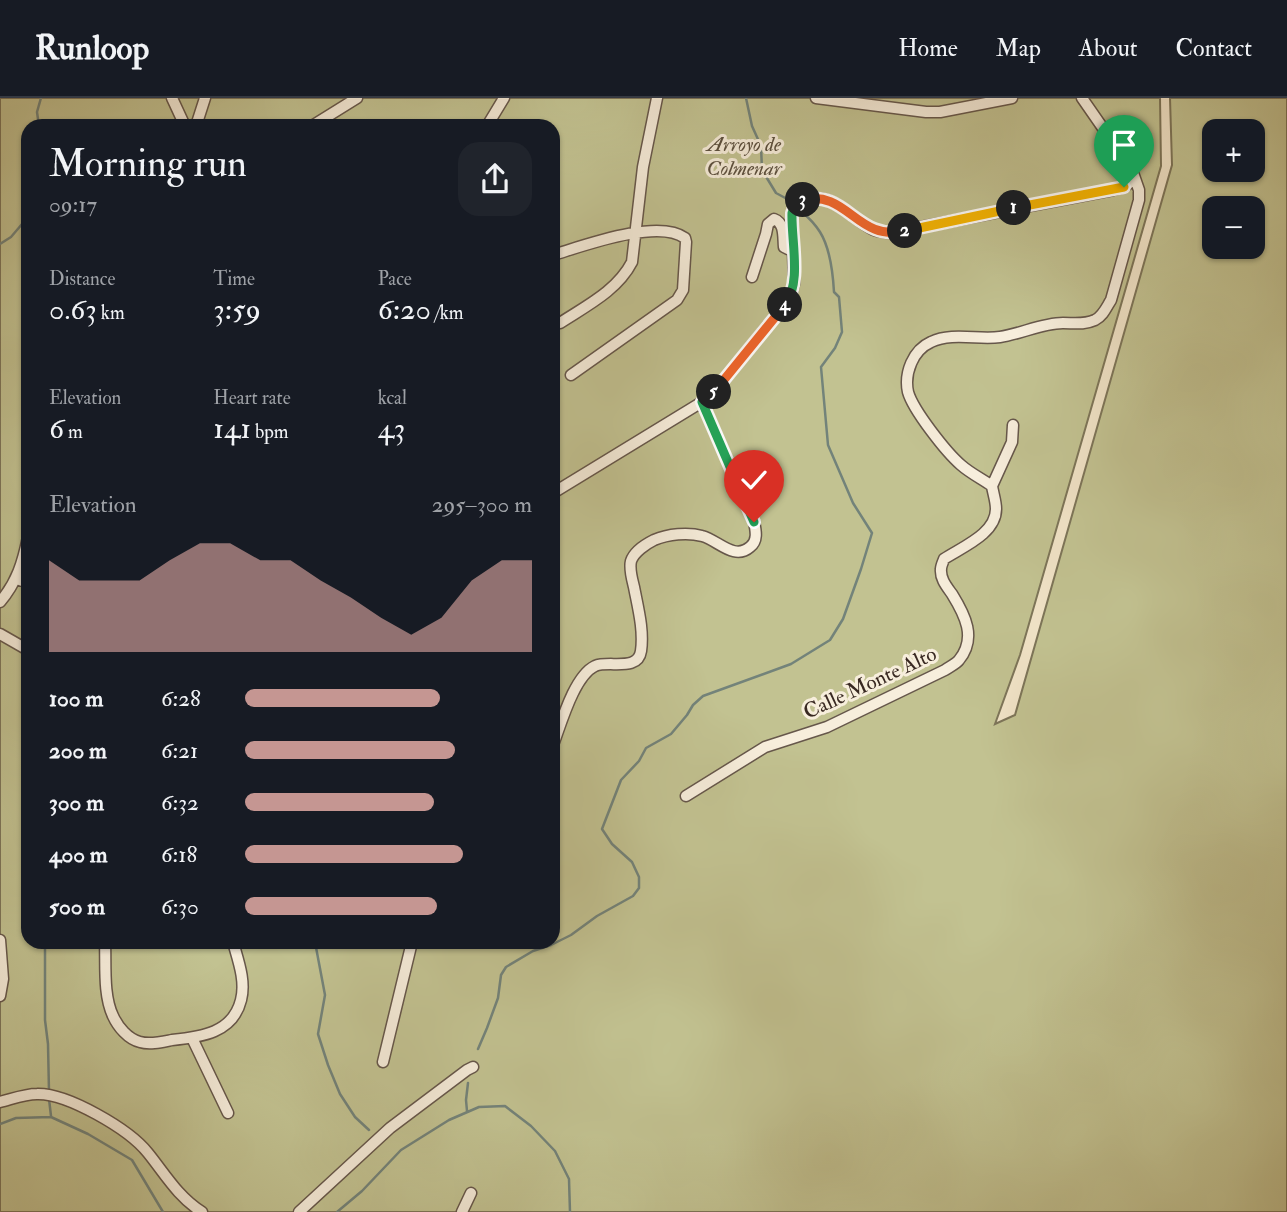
<!DOCTYPE html>
<meta charset="utf-8">
<style>
body{margin:0;font-family:"IM FELL Double Pica",serif;background:#20242c;color:#f1f3f6;height:100vh;display:flex;flex-direction:column;font-size:26px;white-space:nowrap}
*{box-sizing:border-box;margin:0}
p{font-size:23px;color:#9ea1a6}
.icon{flex:none;width:38px;height:38px;fill:none;stroke:currentColor;stroke-width:2;stroke-linecap:round;stroke-linejoin:round}
.map{position:relative;flex:1;overflow:hidden}
.details{position:absolute;left:21px;top:21px;width:539px;height:830px;display:flex;flex-direction:column;background:#171b24;border-radius:21px;box-shadow:0 2px 5px #0004}
.details>*{flex:none}
.controls{position:absolute;left:1202px;top:21px;display:grid;gap:14px}
.controls a{display:grid;place-items:center;width:63px;height:63px;border-radius:14px;background:#171b24;box-shadow:0 2px 5px #0004;font-size:35px}
.pin{position:absolute;display:grid;place-items:center;width:60px;height:60px;color:#fff;margin:-72px -30px;border-radius:50% 50% 50% 0;rotate:-45deg;box-shadow:0 0 7px #0007}
.pin .icon{rotate:45deg}
.km{position:absolute;width:35px;height:35px;margin:-18px;border-radius:50%;background:#222;color:#fff;font-size:19px;line-height:35px;text-align:center}
.round{display:grid;place-items:center;flex:none;width:74px;height:74px;border-radius:21px;background:#20242c}
.overview{display:flex;align-items:center;justify-content:space-between;height:119px;padding:0 28px}
h1{font-size:38px;font-weight:600;line-height:52px}
.stats{display:grid;grid-template-columns:repeat(3,1fr);gap:10px;height:119px;padding:7px 28px}
.stats div{display:grid;align-content:center}
.stats b{font-size:30px;font-weight:600}
.stats small{font-size:19px;font-weight:400}
.stats p{font-size:19px}
.chart{height:196px;padding:14px 28px}
.chart p{display:flex;justify-content:space-between}
.chart svg{width:100%;height:126px;margin-top:7px;fill:#c59692;opacity:.7}
ul{padding:0 28px;list-style:none;font-size:23px}
li{display:grid;grid-template-columns:112px 84px 1fr;align-items:center;height:52px}
li i{height:18px;border-radius:9px;background:#c59692}
header{display:flex;align-items:center;gap:42px;box-sizing:border-box;height:98px;padding:0 35px;background:#171b24;border-bottom:2px solid #363941}
header strong{font-size:33px}
nav{display:flex;gap:38px;margin-inline-start:auto;font-size:24px}
.map>svg:first-child{display:block}
.green{fill:#c2c291;stroke:#7d7559;stroke-width:2;fill-rule:evenodd}
.lines{fill:none;stroke-linecap:round;stroke-linejoin:round}
.stream{stroke:#73837a;stroke-width:2.5}
.minor-casing{stroke:#66574b;stroke-width:13}
.minor{stroke:#f7eedc;stroke-width:10}
.split-1-casing{stroke:#fff;stroke-width:14}
.split-2-casing{stroke:#fff;stroke-width:14}
.split-3-casing{stroke:#fff;stroke-width:14}
.split-4-casing{stroke:#fff;stroke-width:14}
.split-5-casing{stroke:#fff;stroke-width:14}
.split-6-casing{stroke:#fff;stroke-width:14}
.split-7-casing{stroke:#fff;stroke-width:14}
.split-1{stroke:#f5b400;stroke-width:9}
.split-2{stroke:#f5b400;stroke-width:9}
.split-3{stroke:#f0652b;stroke-width:9}
.split-4{stroke:#22a559;stroke-width:9}
.split-5{stroke:#f0652b;stroke-width:9}
.split-6{stroke:#22a559;stroke-width:9}
.split-7{stroke:#22a559;stroke-width:9}
.labels{text-anchor:middle;dominant-baseline:central;stroke-width:6;stroke-linejoin:round;paint-order:stroke}
.park-label{font-size:21px;font-style:italic;fill:#5a4e3d;stroke:#f7eedc}
.street-label{font-size:21px;fill:#382821;stroke:#f7eedc}
</style>
<header>
<strong>Runloop</strong>
<nav><a>Home</a><a>Map</a><a>About</a><a>Contact</a></nav>
</header>
<div class="map">
<svg width="1287" height="1114" viewBox="0 0 1287 1114">
<rect width="100%" height="100%" fill="#f2e5c9"/>
<filter id="stains"><feTurbulence type="fractalNoise" baseFrequency=".00286" numOctaves="4"/><feColorMatrix values="0 0 0 0 .2 0 0 0 0 .09 0 0 0 0 .02 0 0 0 .5 -.17"/></filter>
<radialGradient id="worn" r=".72"><stop offset=".6" stop-color="#630" stop-opacity="0"/><stop offset="1" stop-color="#630" stop-opacity=".3"/></radialGradient>
<path class="green" d="M0 0H1160L1161 68 1020 557 995 626 1015 617 1172 67 1170 0H1287V1114H0ZM28 28H553V844H28ZM1214 33H1253V72H1214ZM1214 110H1253V149H1214Z"/>
<g class="lines">
<path class="stream" d="M746 0 752 28 761 48 762 72 776 95 789 102
M39 28 37 14 41 0
M0 146 11 139 28 119
M28 668V669
M45 844V922L48 946 49 994
M315 844 325 897 318 936 328 967 340 996 355 1019 369 1032
M478 951 487 930 498 900 501 877 506 869 533 853 551 847 571 837 597 818 633 798 639 790V779L632 764 612 746 602 731 621 682 639 663 646 650 671 636 687 617 693 607 703 598 791 566 830 542 843 521 861 471 872 435 853 405 828 347 821 269 835 250 842 234 839 199 834 194C833 176 830 150 820 134 815 126 808 119 801 113
M49 1001 51 1018
M467 1013 466 1002 468 985
M0 1026 16 1020 51 1019 88 1036 132 1062 163 1114
M337 1114 362 1093 401 1052 449 1022 479 1009 505 1008 531 1028 555 1053 569 1081 570 1114"/>
<g class="minor-casing">
<path id="minor" d="M172 0 185 28
M816 0 926 14H940L1012 0
M196 28 205 0
M312 28 357 0
M487 28 504 0
M553 157C583 148 658 120 685 140L686 144 683 192 677 202 571 277
M752 179 766 136 768 126 774 121C785 125 783 139 784 149L794 154
M560 225C586 208 617 193 632 164L643 69 657 0
M992 388 1012 344 1013 327
M553 395 702 304 717 291 790 200 794 186 792 115C795 106 799 103 808 101 835 95 852 122 874 132 879 134 885 134 890 135L1113 92C1126 89 1134 86 1132 72L1082 0
M17 481 28 485
M0 504C17 484 23 464 28 439
M0 536 28 552
M553 647C561 626 574 578 595 568 609 562 638 574 641 553 644 532 638 510 634 489 632 481 629 471 631 463 634 454 646 446 654 442 668 436 688 434 702 438 718 442 734 463 750 449 758 443 756 433 754 424L702 304
M686 698 765 649 827 629 945 572C949 569 956 566 959 562 977 540 965 517 952 496 947 489 940 481 941 471 941 468 943 464 944 461 962 449 996 436 996 411 996 403 993 395 992 388 982 381 970 375 961 367 946 354 913 312 908 294 904 275 913 252 931 244 952 234 978 242 1000 239 1021 236 1042 225 1063 225 1074 225 1084 227 1095 222 1103 218 1106 210 1111 202L1139 102V92L1132 72
M0 842 3 881 0 898
M105 844C106 867 103 897 113 918 118 929 128 941 140 944 150 947 162 944 172 942 201 939 233 935 241 902 246 883 238 862 233 844
M192 940 228 1015
M383 964 412 844
M0 1004C12 1001 25 996 37 996 67 995 129 1031 148 1055 165 1076 178 1099 202 1114
M299 1114 390 1030 467 972 473 969
M462 1114 471 1095"/>
</g>
<use href="#minor" class="minor"/>
</g>
<g class="lines">
<g class="split-1-casing">
<path id="split-1" d="M1014 110 1124 89"/>
</g>
<g class="split-2-casing">
<path id="split-2" d="M905 133 1014 110"/>
</g>
<g class="split-3-casing">
<path id="split-3" d="M803 102C847 91 857 144 905 133"/>
</g>
<g class="split-4-casing">
<path id="split-4" d="M785 207C802 185 791 142 792 115L795 107 803 102"/>
</g>
<g class="split-5-casing">
<path id="split-5" d="M714 294 785 207"/>
</g>
<g class="split-6-casing">
<path id="split-6" d="M714 294 702 304 740 392"/>
</g>
<g class="split-7-casing">
<path id="split-7" d="M740 392 754 424"/>
</g>
<use href="#split-1" class="split-1"/>
<use href="#split-2" class="split-2"/>
<use href="#split-3" class="split-3"/>
<use href="#split-4" class="split-4"/>
<use href="#split-5" class="split-5"/>
<use href="#split-6" class="split-6"/>
<use href="#split-7" class="split-7"/>
</g>
<g class="labels">
<g class="park-label">
<text x="744" y="46">Arroyo de<tspan x="744" dy="24">Colmenar</tspan></text>
</g>
<g class="street-label">
<text transform="translate(870 585) rotate(-25)">Calle Monte Alto</text>
</g>
</g>
<rect width="100%" height="100%" filter="url(#stains)"/>
<rect width="100%" height="100%" fill="url(#worn)"/>
</svg>
<div class="controls">
<a>+</a>
<a>−</a>
</div>
<div class="pin" style="left:1124px;top:89px;background:#1e9e55"><svg class="icon" aria-label="arrive" viewBox="0 0 24 24"><path d="M6 21V4h12l-3 4 3 4H6"/></svg></div>
<div class="pin" style="left:754px;top:424px;background:#d93025"><svg class="icon" aria-label="check" viewBox="0 0 24 24"><path d="M5 12l5 5 9-10"/></svg></div>
<b class="km" style="left:1014px;top:110px">1</b>
<b class="km" style="left:905px;top:133px">2</b>
<b class="km" style="left:803px;top:102px">3</b>
<b class="km" style="left:785px;top:207px">4</b>
<b class="km" style="left:714px;top:294px">5</b>
<section class="details">
<div class="overview"><div><h1>Morning run</h1><p>09:17</p></div><a class="round"><svg class="icon" aria-label="share" viewBox="0 0 24 24"><path d="M12 15V3M7 8l5-5 5 5M5 13v7h14v-7"/></svg></a></div>
<div class="stats">
<div><p>Distance</p><b>0.63<small> km</small></b></div>
<div><p>Time</p><b>3:59</b></div>
<div><p>Pace</p><b>6:20<small> /km</small></b></div>
</div>
<div class="stats">
<div><p>Elevation</p><b>6<small> m</small></b></div>
<div><p>Heart rate</p><b>141<small> bpm</small></b></div>
<div><p>kcal</p><b>43</b></div>
</div>
<div class="chart"><p><span>Elevation</span>295–300 m</p>
<svg viewBox="0 0 160 44" preserveAspectRatio="none"><path d="M0 44V12L10 19L20 19L30 19L40 12L50 6L60 6L70 12L80 12L90 19L100 25L110 32L120 38L130 32L140 19L150 12L160 12V44z"/></svg>
</div>
<ul>
<li><b>100 m</b>6:28<i style="width:68%"></i></li>
<li><b>200 m</b>6:21<i style="width:73%"></i></li>
<li><b>300 m</b>6:32<i style="width:66%"></i></li>
<li><b>400 m</b>6:18<i style="width:76%"></i></li>
<li><b>500 m</b>6:30<i style="width:67%"></i></li>
</ul>
</section>
</div>
